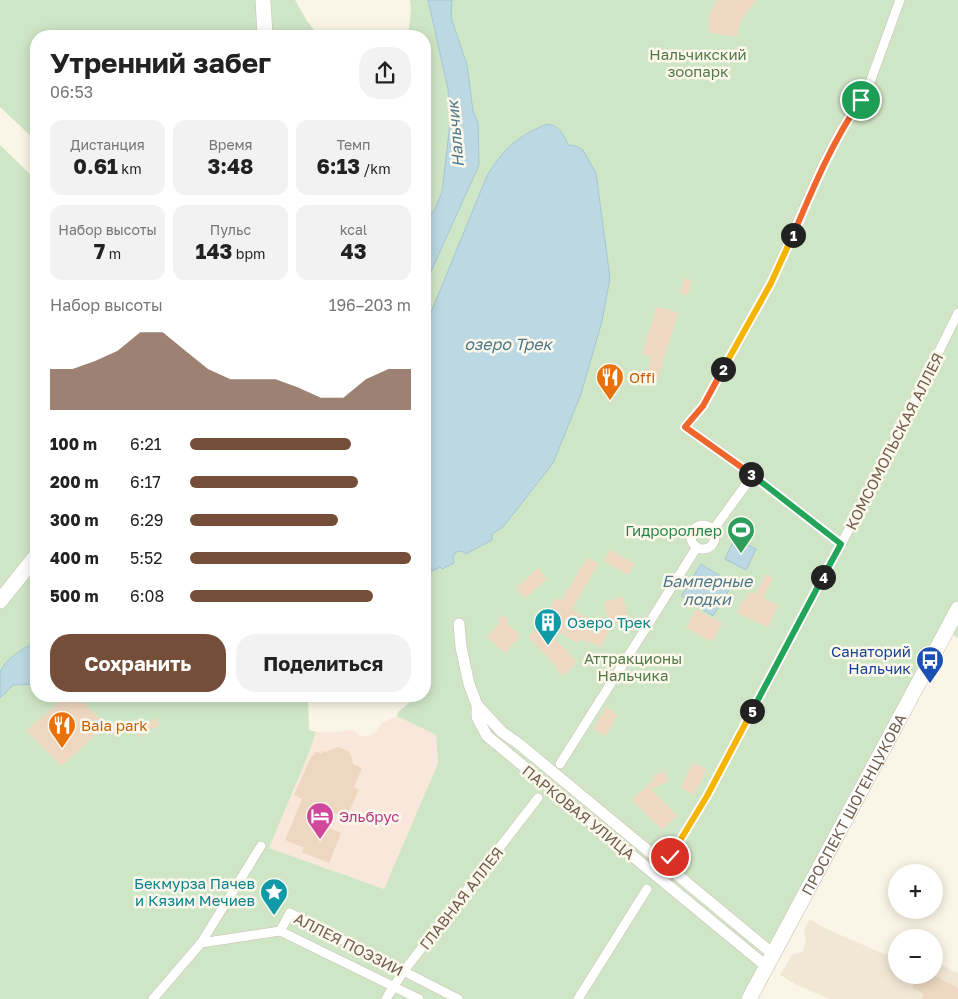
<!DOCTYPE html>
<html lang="ru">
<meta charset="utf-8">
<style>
body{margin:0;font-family:"Golos Text",sans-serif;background:#f2f2f2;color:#222;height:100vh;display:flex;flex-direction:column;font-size:19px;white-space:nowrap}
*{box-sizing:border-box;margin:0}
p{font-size:16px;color:#767676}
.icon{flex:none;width:28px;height:28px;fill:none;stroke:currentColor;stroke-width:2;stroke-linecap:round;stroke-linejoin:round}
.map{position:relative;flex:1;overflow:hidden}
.sheet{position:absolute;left:30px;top:30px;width:401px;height:672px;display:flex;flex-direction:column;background:#fff;border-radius:20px;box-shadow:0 2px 12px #0003}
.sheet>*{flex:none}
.fabs{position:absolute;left:888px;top:864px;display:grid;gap:10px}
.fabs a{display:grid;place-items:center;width:55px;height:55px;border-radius:50%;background:#fff;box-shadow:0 2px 12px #0003;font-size:25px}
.pin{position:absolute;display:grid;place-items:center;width:42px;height:42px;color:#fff;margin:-21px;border:2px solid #fff;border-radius:50%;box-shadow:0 1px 5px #0007}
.km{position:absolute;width:25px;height:25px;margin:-12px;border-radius:50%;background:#222;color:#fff;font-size:14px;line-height:25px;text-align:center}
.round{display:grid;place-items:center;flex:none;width:52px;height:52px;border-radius:20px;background:#f2f2f2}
.overview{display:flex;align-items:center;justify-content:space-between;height:85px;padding:0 20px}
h1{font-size:28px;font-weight:700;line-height:38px}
.metrics{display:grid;grid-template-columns:repeat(3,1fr);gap:8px;height:85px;padding:5px 20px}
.metrics div{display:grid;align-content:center;border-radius:12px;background:#f2f2f2;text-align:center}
.metrics b{font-size:21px;font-weight:700}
.metrics small{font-size:14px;font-weight:400}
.metrics p{font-size:14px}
.chart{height:140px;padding:10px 20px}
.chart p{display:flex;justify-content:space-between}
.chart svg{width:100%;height:90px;margin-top:5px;fill:#744e39;opacity:.7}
.cta{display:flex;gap:10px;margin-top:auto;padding:10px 20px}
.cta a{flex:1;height:58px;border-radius:20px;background:#744e39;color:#fff;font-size:20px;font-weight:700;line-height:58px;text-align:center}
.cta a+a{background:#f2f2f2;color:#222}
ul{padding:0 20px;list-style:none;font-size:16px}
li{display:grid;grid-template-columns:80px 60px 1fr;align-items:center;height:38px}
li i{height:12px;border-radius:6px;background:#744e39}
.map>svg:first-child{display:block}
.residential{fill:#f1e7d5}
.commercial{fill:#f9e7db}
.green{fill:#cfe6c6}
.water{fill:#bcd8e2;stroke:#a3c6d3}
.building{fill:#edd7c0}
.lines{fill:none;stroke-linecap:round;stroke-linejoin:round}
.pedestrian-casing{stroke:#cbbdad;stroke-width:10}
.minor-casing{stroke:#cbbdad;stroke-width:12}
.tertiary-casing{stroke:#cbbdad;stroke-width:16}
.pedestrian{stroke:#fff;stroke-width:9}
.minor{stroke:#fff;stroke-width:11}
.tertiary{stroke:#fff;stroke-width:15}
.split-1-casing{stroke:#fff;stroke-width:10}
.split-2-casing{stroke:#fff;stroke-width:10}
.split-3-casing{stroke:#fff;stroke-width:10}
.split-4-casing{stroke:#fff;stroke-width:10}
.split-5-casing{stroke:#fff;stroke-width:10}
.split-6-casing{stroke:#fff;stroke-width:10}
.split-1{stroke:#f0652b;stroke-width:6}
.split-2{stroke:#f5b400;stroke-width:6}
.split-3{stroke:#f0652b;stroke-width:6}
.split-4{stroke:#22a559;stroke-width:6}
.split-5{stroke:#22a559;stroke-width:6}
.split-6{stroke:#f5b400;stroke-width:6}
.labels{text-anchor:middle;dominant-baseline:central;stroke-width:5;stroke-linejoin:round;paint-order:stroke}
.park-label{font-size:15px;fill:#527b49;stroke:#fdf8ec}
.food-label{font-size:15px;fill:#c56008;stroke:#fdf8ec;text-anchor:start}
.street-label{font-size:15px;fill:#715e4d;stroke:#fdf8ec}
.leisure-label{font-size:15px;fill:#27864d;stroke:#fdf8ec;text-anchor:end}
.culture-label{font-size:15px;fill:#0d838f;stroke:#fdf8ec;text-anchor:start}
.transit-label{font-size:15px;fill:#164399;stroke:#fdf8ec;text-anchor:end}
.hotel-label{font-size:15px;fill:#b23c85;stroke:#fdf8ec;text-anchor:start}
.water-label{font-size:16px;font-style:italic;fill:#4c7889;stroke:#fdf8ec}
</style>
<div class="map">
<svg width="958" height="999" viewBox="0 0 958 999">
<rect width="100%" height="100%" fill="#faf5e6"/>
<path class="residential" d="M810 919 820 926 884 954H896V975H934V961L958 973V999H829L797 985 780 975 792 955 802 952 806 942 804 929Z"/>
<path class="commercial" d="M397 716 436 735 438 763 384 889 269 848 309 753 316 732H337L352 730 361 736H369L376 732 382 723Z"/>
<path class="green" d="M0 0H295L307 21 319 36H36V141L0 107Z
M410 0H428L448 89 450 123 442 192 435 209 425 224V36H408L411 10Z
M452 0H958V638L947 631 749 999H0V698L13 685 36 684V696H308L309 730 316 732 309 753 269 848 384 889 438 763 436 735 397 716 398 712 415 698 414 696H425V285L479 165 478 123 473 111 467 65 451 16Z
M0 145 36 180V643C21 648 8 660 0 674Z"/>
<path class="water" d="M428 0H452L451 17 467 65 473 111 478 123 479 165 425 285V224L435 209 442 192 450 123 448 89Z
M547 124C559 125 564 135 568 145L576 146 583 150 596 173 610 278 602 321 581 394 553 463 503 527 492 534V540L466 554 462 551 456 552 453 557 454 563 442 569 440 567 425 575V327L487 176C502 150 519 135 547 124Z
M735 538 756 549 746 570 725 559Z
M701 564 733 584 713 616 681 596Z
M33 643H36V684L13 685 0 698C0 691 0 680 0 673 4 659 22 650 33 643Z"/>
<path class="building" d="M717 0H756L739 24 737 37 709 32V16Z
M684 278 692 281 688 295 680 293Z
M657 307 678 313 657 380 646 377 651 357 642 354Z
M610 550 635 564 628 575 604 561Z
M587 558 598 564 572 609 610 631 600 647 589 641 588 643 579 639 577 643 543 622 550 616 546 614 556 598 561 601Z
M538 568 547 579 525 598 516 588Z
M766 574 773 578 763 598 778 605 768 627 737 613 743 599 746 600 749 592 755 594Z
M623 597 629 620 609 625 604 602Z
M696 609 722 623 712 642 686 628Z
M503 615 509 620 506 623 520 636 505 653 487 637 500 623 498 621Z
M541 624 577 662 563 676 556 669 558 668 528 637Z
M66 696H77L106 725 62 766 26 731Z
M606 707 618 715 605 736 593 729Z
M156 718 159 725 140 737 136 730Z
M338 747 348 751 351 755 353 764 362 768 354 787 359 790 346 818 320 807 314 822 341 833 329 863 302 852 304 848 285 840 302 799 294 795 312 755 314 756 316 751 322 754 323 751 326 752Z
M693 763 707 769 694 795 681 788Z
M664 771 669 781 651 789 677 816 662 830 632 800 654 779 653 776Z
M919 975H933L958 988V999H922L924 994 912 988Z"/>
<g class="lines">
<g class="pedestrian-casing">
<path id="pedestrian" d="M691 537a12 12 0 1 1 24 0a12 12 0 1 1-24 0Z
M713 530 753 475
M841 544 753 475 685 427 703 406 771 283 821 169 840 132 869 85 900 0
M560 764 697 547
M670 857 707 796 872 486 958 313
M280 931 290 913 458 999
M280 931 419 999
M201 943 280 931
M153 999 201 943 261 846
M386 999 403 972 538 798
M578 999 647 889"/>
</g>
<g class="minor-casing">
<path id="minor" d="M459 624 461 647 469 684 477 705V717L487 736 766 966
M477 705 502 732 519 744 773 954"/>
</g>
<g class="tertiary-casing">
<g id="tertiary">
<path d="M263 0 265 36"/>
<path d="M0 601 36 556"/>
<path id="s1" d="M749 999 958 609"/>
</g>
</g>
<use href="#pedestrian" class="pedestrian"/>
<use href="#minor" class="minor"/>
<use href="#tertiary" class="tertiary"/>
</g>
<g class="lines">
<g class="split-1-casing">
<path id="split-1" d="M793 235C813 188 832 142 861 100"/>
</g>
<g class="split-2-casing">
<path id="split-2" d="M723 369 771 283 793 235"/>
</g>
<g class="split-3-casing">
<path id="split-3" d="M723 369 703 406 685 427 751 474"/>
</g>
<g class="split-4-casing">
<path id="split-4" d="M751 474 841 544 823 577"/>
</g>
<g class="split-5-casing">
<path id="split-5" d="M752 711 823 577"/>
</g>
<g class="split-6-casing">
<path id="split-6" d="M670 857 707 796 752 711"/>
</g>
<use href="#split-1" class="split-1"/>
<use href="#split-2" class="split-2"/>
<use href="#split-3" class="split-3"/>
<use href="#split-4" class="split-4"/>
<use href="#split-5" class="split-5"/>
<use href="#split-6" class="split-6"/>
</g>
<defs>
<g id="restaurant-pin" transform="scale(1.4375)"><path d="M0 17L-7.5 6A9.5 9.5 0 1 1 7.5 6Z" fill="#e8710a" stroke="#fdf8ec"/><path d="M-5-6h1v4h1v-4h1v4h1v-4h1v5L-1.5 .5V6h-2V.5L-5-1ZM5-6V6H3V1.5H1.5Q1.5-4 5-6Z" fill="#fff"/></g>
<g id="stadium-pin" transform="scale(1.4375)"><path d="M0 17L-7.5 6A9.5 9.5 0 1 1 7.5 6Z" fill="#2e9e5b" stroke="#fdf8ec"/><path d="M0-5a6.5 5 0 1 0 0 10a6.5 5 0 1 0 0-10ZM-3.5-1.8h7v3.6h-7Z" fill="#fff"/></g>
<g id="building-pin" transform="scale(1.4375)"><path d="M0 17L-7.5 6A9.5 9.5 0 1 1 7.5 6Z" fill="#0f9aa8" stroke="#fdf8ec"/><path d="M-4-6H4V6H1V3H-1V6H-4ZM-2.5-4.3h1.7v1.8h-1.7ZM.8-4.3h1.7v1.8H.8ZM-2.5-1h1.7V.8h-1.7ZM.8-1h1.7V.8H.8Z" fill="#fff"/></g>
<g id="bus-pin" transform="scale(1.4375)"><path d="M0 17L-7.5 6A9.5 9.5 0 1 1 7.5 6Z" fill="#1a4fb4" stroke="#fdf8ec"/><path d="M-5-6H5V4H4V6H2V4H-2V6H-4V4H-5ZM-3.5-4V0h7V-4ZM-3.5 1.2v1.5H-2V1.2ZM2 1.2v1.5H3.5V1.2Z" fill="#fff"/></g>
<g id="hotel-pin" transform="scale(1.4375)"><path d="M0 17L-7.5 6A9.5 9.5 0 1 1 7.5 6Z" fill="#d1479c" stroke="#fdf8ec"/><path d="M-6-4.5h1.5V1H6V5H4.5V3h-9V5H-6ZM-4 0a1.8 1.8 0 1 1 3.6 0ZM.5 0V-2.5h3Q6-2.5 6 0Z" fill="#fff"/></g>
<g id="sight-pin" transform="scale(1.4375)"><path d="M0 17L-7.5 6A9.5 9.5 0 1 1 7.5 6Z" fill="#0f9aa8" stroke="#fdf8ec"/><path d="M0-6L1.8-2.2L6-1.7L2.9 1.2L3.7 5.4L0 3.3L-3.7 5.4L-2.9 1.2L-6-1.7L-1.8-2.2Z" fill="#fff"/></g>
</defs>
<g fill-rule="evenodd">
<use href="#restaurant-pin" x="610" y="377"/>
<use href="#stadium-pin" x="741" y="530"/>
<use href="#building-pin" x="548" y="622"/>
<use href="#bus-pin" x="930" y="660"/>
<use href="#restaurant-pin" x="62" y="725"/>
<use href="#hotel-pin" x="320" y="816"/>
<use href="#sight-pin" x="274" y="892"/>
</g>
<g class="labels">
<g class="park-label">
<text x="698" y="54">Нальчикский<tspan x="698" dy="17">зоопарк</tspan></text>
<text x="633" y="658">Аттракционы<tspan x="633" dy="17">Нальчика</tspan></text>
</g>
<g class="food-label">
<text x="629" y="377">Offi</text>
<text x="81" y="725">Baia park</text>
</g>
<g class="street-label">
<text transform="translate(894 441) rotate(-63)">КОМСОМОЛЬСКАЯ АЛЛЕЯ</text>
<text stroke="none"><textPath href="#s1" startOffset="221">ПРОСПЕКТ ШОГЕНЦУКОВА</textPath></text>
<text transform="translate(579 812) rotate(39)">ПАРКОВАЯ УЛИЦА</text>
<text transform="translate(461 898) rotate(-52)">ГЛАВНАЯ АЛЛЕЯ</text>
<text transform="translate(349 944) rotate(27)">АЛЛЕЯ ПОЭЗИИ</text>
</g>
<g class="leisure-label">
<text x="722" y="530">Гидророллер</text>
</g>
<g class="culture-label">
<text x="567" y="622">Озеро Трек</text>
<text x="255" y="883" text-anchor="end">Бекмурза Пачев<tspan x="255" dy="17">и Кязим Мечиев</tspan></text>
</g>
<g class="transit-label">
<text x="911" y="651">Санаторий<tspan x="911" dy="17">Нальчик</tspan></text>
</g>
<g class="hotel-label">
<text x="339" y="816">Эльбрус</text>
</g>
<g class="water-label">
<text transform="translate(455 134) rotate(-95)">Нальчик</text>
<text x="508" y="344">озеро Трек</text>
<text x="707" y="581">Бамперные<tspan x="707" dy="18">лодки</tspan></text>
</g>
</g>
</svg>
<div class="fabs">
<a>+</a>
<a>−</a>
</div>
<div class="pin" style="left:861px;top:100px;background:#1e9e55"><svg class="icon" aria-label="arrive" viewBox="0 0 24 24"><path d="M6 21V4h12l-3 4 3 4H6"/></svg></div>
<div class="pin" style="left:670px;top:857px;background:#d93025"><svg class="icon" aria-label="check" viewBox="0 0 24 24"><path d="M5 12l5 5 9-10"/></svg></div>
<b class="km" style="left:793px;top:235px">1</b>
<b class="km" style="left:723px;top:369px">2</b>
<b class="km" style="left:751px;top:474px">3</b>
<b class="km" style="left:823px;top:577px">4</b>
<b class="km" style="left:752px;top:711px">5</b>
<section class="sheet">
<div class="overview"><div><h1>Утренний забег</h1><p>06:53</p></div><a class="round"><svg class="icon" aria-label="share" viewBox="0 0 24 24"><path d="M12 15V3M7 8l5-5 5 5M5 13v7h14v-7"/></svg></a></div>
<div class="metrics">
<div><p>Дистанция</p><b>0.61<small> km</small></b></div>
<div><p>Время</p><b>3:48</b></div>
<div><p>Темп</p><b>6:13<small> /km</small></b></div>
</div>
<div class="metrics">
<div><p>Набор высоты</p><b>7<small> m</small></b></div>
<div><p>Пульс</p><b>143<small> bpm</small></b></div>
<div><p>kcal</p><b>43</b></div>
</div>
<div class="chart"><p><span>Набор высоты</span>196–203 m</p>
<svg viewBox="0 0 160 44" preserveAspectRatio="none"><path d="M0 44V24L10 24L20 20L30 15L40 6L50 6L60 15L70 24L80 29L90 29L100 29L110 33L120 38L130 38L140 29L150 24L160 24V44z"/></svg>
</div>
<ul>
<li><b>100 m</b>6:21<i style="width:73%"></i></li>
<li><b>200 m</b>6:17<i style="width:76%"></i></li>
<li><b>300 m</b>6:29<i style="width:67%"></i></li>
<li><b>400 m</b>5:52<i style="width:100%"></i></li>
<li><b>500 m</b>6:08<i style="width:83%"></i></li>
</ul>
<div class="cta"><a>Сохранить</a><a>Поделиться</a></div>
</section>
</div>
